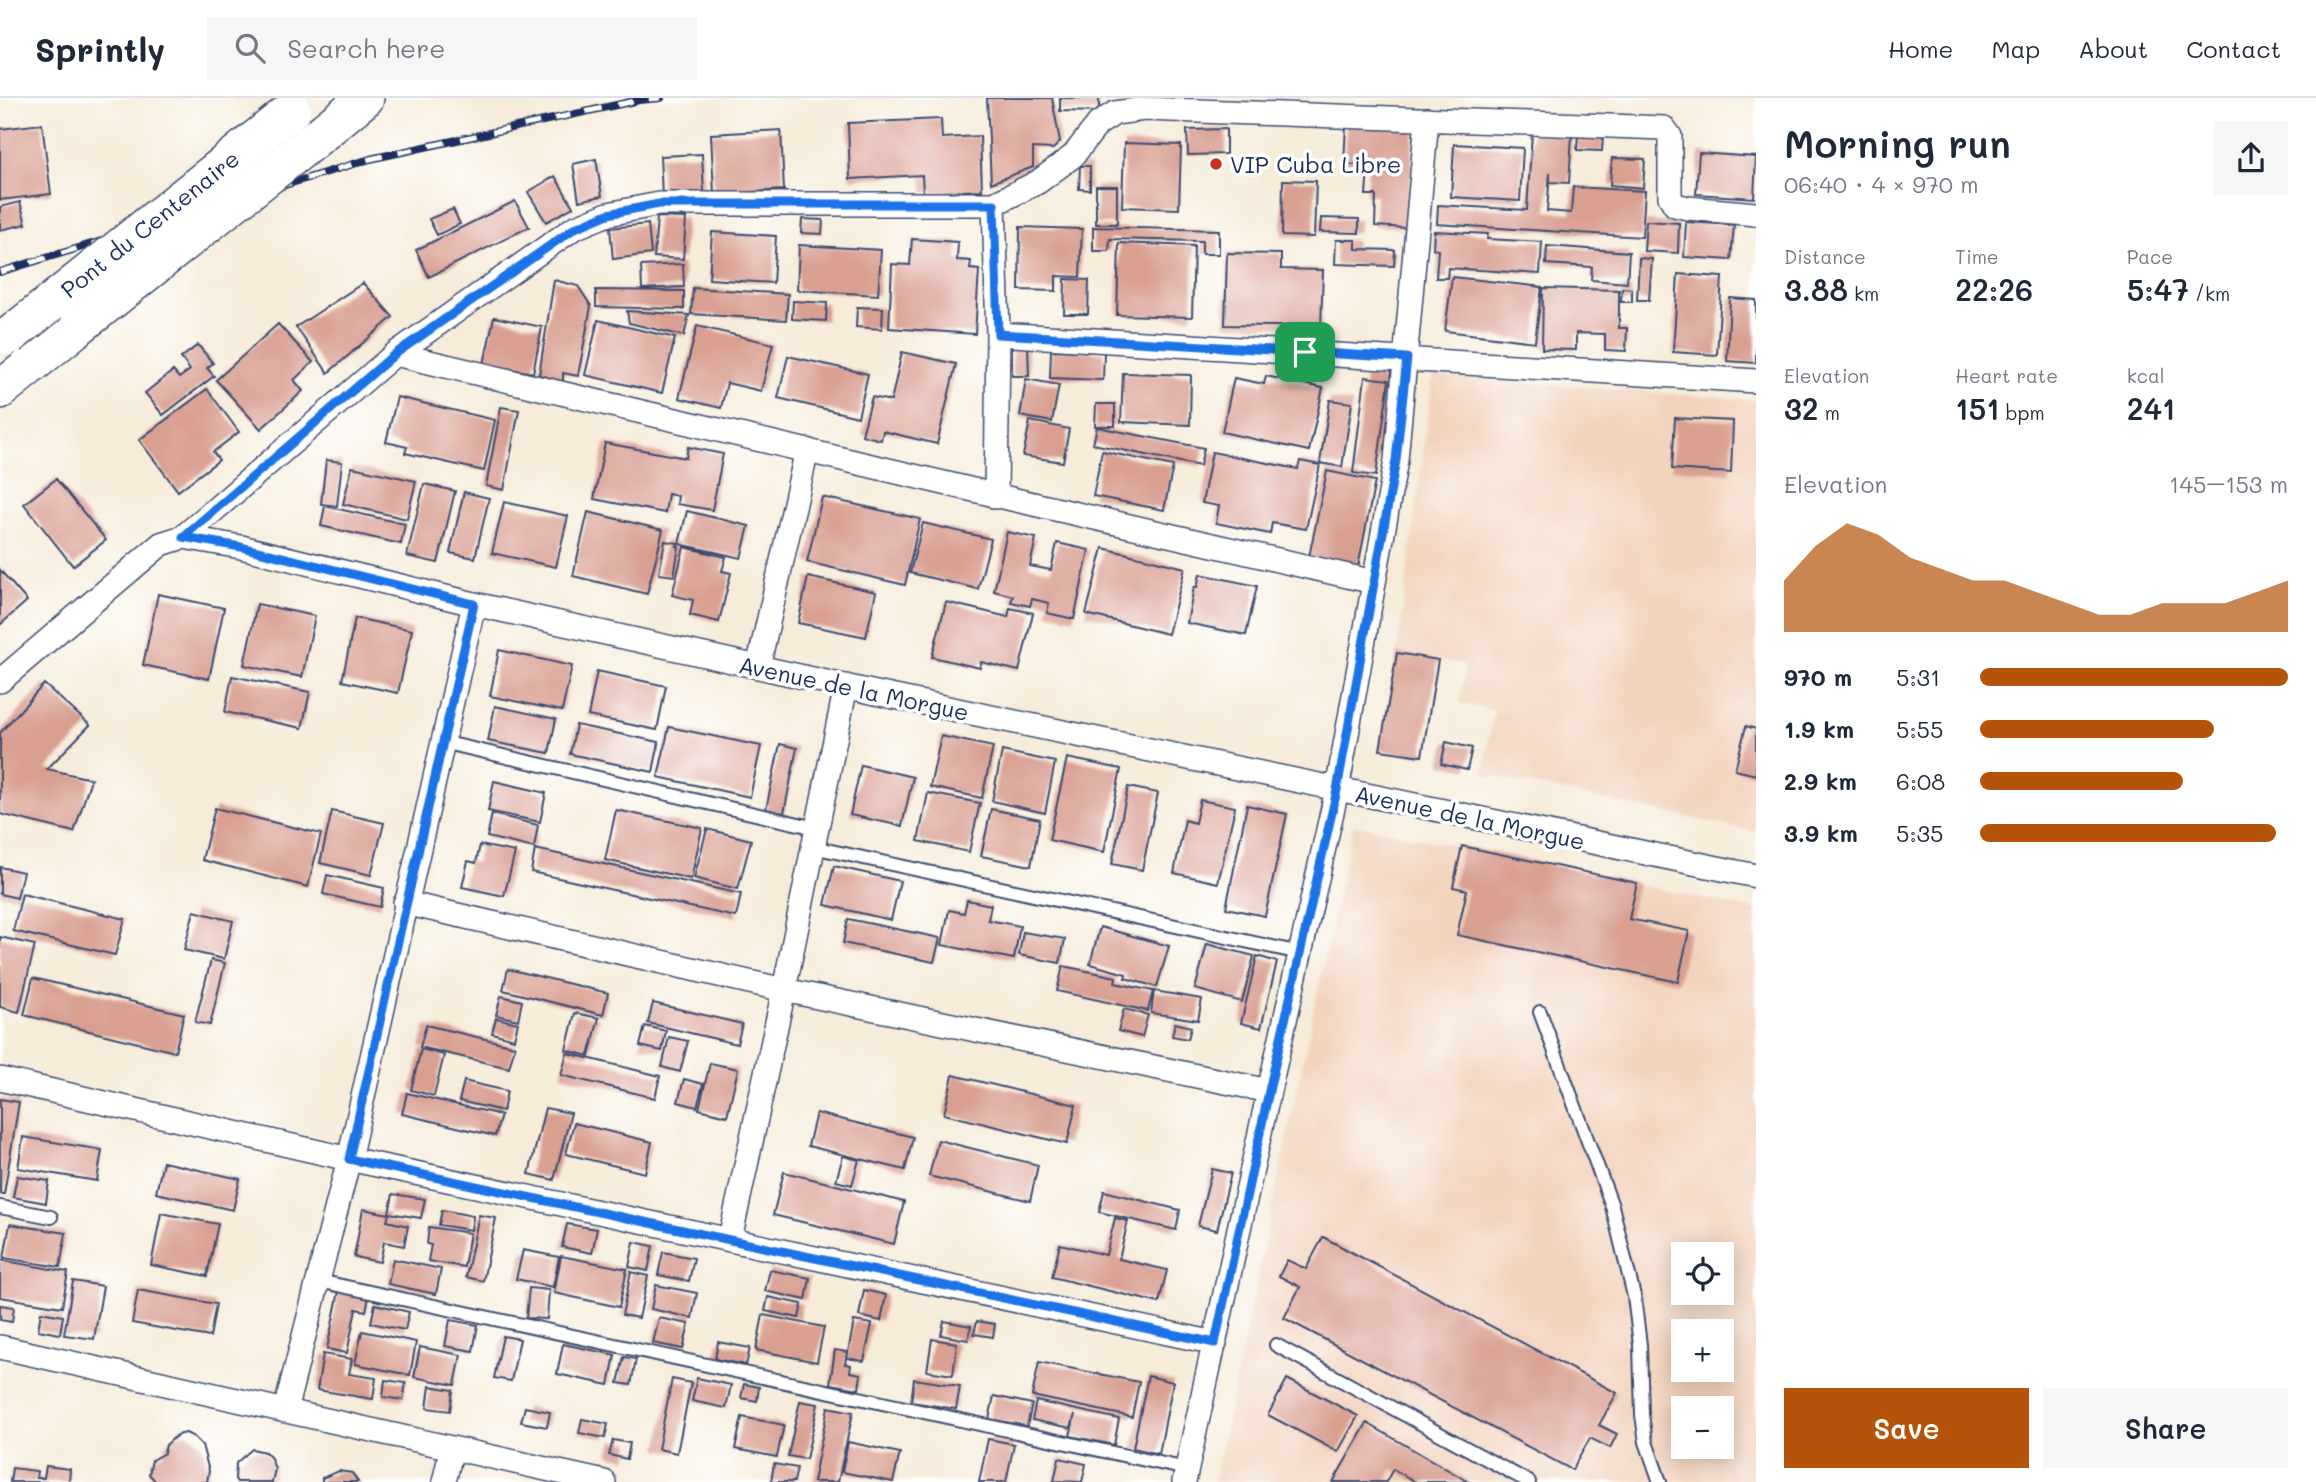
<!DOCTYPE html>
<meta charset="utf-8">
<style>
body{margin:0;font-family:Mali,sans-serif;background:#f6f6f7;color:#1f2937;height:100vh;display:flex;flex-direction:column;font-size:26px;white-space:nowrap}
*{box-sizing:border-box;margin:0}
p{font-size:23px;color:#747a83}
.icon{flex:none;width:38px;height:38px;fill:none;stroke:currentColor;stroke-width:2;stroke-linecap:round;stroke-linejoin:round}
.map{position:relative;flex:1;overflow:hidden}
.side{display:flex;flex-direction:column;background:#fff;width:560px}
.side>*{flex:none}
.controls{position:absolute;left:1671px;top:1144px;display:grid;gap:14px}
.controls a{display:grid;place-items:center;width:63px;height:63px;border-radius:0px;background:#fff;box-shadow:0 4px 18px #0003;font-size:35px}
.pin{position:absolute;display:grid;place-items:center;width:60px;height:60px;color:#fff;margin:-30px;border-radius:14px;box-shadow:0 4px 10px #0006}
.round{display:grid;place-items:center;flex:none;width:74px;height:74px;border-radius:0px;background:#f6f6f7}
.overview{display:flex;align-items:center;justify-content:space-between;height:119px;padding:0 28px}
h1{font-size:38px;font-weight:600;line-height:52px}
.figures{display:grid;grid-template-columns:repeat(3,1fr);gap:10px;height:119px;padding:7px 28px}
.figures div{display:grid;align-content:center}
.figures b{font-size:30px;font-weight:600}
.figures small{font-size:19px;font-weight:400}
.figures p{font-size:19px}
.chart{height:196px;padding:14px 28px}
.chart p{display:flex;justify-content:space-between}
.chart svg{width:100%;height:126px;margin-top:7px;fill:#b45309;opacity:.7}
.primary-button{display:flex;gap:14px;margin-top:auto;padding:14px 28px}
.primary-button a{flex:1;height:80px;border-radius:0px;background:#b45309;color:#fff;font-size:28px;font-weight:600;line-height:80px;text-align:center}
.primary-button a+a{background:#f6f6f7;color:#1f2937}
ul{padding:0 28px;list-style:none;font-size:23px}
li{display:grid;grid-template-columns:112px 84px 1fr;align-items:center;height:52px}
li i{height:18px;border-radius:9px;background:#b45309}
header{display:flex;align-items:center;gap:42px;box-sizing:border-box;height:98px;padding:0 35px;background:#fff;border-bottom:2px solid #e0e1e3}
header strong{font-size:33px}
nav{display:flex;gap:38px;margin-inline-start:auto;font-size:24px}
.search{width:490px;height:63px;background:#f6f6f7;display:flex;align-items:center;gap:18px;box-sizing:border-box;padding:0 24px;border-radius:0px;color:#747a83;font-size:26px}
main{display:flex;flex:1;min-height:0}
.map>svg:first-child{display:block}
.built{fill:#f2d4be;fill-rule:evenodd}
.building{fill:#d99f91}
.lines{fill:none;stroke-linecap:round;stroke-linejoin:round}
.service-casing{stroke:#3c4b70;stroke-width:16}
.minor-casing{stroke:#3c4b70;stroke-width:26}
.primary-casing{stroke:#3c4b70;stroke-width:40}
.service{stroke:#fff;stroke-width:12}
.minor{stroke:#fff;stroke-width:23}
.primary{stroke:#fff;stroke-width:37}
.rail-casing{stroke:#1b2f5e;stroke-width:8}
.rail{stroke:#fff;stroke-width:5;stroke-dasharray:16;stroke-linecap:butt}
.primary-bridge-casing{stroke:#3c4b70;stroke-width:40;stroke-linecap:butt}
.primary-bridge{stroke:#fff;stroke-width:37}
.route-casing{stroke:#fff;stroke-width:14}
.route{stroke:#1a73e8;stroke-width:9}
.poi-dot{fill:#c8321e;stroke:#fff;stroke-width:2.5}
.labels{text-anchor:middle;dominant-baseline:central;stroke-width:7;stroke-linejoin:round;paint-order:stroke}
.poi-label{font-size:23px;fill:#1b2f5e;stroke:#fff;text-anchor:start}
.street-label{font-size:23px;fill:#1b2f5e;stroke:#fff}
</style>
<header>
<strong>Sprintly</strong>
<div class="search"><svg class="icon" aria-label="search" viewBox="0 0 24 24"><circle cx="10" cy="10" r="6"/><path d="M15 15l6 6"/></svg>Search here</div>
<nav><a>Home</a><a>Map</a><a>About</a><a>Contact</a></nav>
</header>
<main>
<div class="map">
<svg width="1756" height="1384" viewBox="0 0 1756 1384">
<rect width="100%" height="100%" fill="#fff"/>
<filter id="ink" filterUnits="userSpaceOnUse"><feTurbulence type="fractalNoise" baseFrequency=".0143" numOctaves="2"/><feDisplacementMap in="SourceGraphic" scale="14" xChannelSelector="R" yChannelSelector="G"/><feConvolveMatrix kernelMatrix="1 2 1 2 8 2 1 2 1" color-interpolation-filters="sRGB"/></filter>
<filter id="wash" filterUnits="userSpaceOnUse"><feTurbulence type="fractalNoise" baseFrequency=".00686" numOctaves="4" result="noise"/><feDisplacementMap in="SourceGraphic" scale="28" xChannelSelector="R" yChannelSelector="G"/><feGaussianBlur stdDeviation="1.57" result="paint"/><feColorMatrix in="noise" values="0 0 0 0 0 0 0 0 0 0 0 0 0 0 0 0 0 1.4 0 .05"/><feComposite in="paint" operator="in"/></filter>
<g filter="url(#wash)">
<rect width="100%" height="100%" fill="#f6ecd9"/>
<path class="built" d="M1433 278 1756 302V734L1483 676 1494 612 1460 606 1465 567 1397 555Z
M1353 726 1756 812V1384H1214ZM1684 1157H1722V1195H1684ZM1684 1234H1722V1272H1684ZM1684 1311H1722V1349H1684Z"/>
<g id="blocks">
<path class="building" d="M987 0H1052L1060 44 1053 51 1033 50V69L991 85Z
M1060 0H1099V14L1060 13Z
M941 21 942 40 980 38 982 92 923 95 922 77 850 81 848 25Z
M42 26 51 96 0 102V31Z
M1346 26 1414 30 1408 130 1375 128 1376 97H1366L1368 68 1344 66Z
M1226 31V56L1188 57 1187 32Z
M781 32 784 92 714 96 711 36Z
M1532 35 1572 37 1569 85 1550 84V75L1547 113 1571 115 1573 89 1645 93 1642 139 1437 126 1438 107 1527 112Z
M1578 36 1603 38 1602 53 1577 52Z
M1124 45 1181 47 1179 111 1122 109Z
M1454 46 1523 50 1520 103 1451 99Z
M1699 55 1756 59 1754 100 1696 96Z
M702 56 704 95 662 97 660 58Z
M1612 60 1645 61 1643 90 1610 87Z
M596 61 602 98 579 103 573 66Z
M1080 68H1090V92L1079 91Z
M555 78 573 109 546 124 528 94Z
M1283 82 1316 83 1314 139 1282 138Z
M1096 88H1117V126H1096Z
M515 103 529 129 429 179 416 152Z
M20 104 26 126 0 132V109Z
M453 111 460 126 437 137 429 121Z
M657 119 686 120 683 161 654 159Z
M1321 120 1359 121V135L1320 134Z
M802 121 823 122 822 136 801 135Z
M1646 123 1679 125 1678 155 1644 153Z
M1686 124 1734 127 1731 162 1684 159Z
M648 126 651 156 613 161 610 130Z
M1020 129 1082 131 1080 179 1056 178V193L1019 192Z
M1093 129 1219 132V156H1202V143L1110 141 1109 153H1093Z
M1434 133 1488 136 1487 141 1542 144 1540 176 1448 170 1447 180H1436L1438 152 1433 151Z
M712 134 776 138 773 185 709 181Z
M912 141 958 144 957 162 971 163 970 171 979 172 975 236 889 230 892 166 910 167Z
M1336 142H1356V151L1395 152 1394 168 1335 166Z
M1119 145 1194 148 1192 219 1117 217Z
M799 147 881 152 878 197 797 192Z
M1547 148 1629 154 1627 185 1591 182 1592 169 1546 166Z
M1227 155 1281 156V171L1323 172 1321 229 1225 227Z
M1639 160 1652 161 1649 202H1637Z
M683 166 684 189 642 191 641 168Z
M1678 176 1722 179 1717 257 1673 254Z
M1452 179 1542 189 1535 244 1445 233Z
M1065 181 1089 182 1088 216H1064Z
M554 182 578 188 591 208 578 278 563 275V284L539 277Z
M363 185 393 219 328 275 296 229Z
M693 190 788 196 786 222 691 216Z
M1543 190 1619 192V230H1627L1626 253 1605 252V236L1576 235V252L1542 251Z
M1622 190 1632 191V204H1621Z
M596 192 684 193V211L596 209Z
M1730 200 1756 202V265L1727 263Z
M793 203 827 205 826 223 792 221Z
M857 209 883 210 882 231 856 229Z
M627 213 689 217 684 238 629 225Z
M494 219 542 229 533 275 484 266Z
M598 222 675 240 662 295 585 277Z
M278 226 313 264 294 282 303 293 261 331 216 282Z
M697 228 773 246 761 293 727 285 721 310 679 300Z
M198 247 213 265 207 270 214 278 163 317 145 295 173 273 179 280 190 272 181 260Z
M1012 247H1028L1029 278H1012Z
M1051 252 1104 254 1103 282 1050 280Z
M902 254 956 266 937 346 883 333 881 342 862 337 872 299 891 303Z
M788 258 868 276 858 319 778 300Z
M1123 275 1191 277 1190 327 1121 324Z
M1266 278 1323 290 1309 353 1222 334 1234 280 1264 286Z
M1365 279 1389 282 1376 378 1353 375Z
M1026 281 1059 287 1052 324 1020 318Z
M207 291 239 334 213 354 219 362 178 393 139 342Z
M397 299 495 322 484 373 405 355 407 349 386 344Z
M1330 302 1352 305 1342 369 1320 365Z
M1096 306H1115V328H1095Z
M501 309 519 312 504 392 486 388Z
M1675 320 1733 323 1731 375 1672 371Z
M1030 323 1069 331 1063 364 1023 358Z
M1097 329 1204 350 1200 368 1093 346Z
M605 345 686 360 688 349 723 356 712 412 677 406 678 398 668 396 665 415 594 401Z
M1102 353 1173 368 1164 412 1093 398Z
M1212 354 1298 371 1300 363 1320 367 1306 431 1272 425 1270 436 1216 425 1219 408 1202 405Z
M326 362 342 364 337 408 321 406Z
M352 369 416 383 407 421 343 406Z
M1327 373 1375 383 1358 469 1309 459Z
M56 381 106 442 73 468 24 406Z
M424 386 455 393 438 465 407 458Z
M464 394 489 400 475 460 450 455Z
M822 399 920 421 905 487 807 464Z
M504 404 568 418 556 469 492 455Z
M325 408 405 426 401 446 321 428Z
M687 413 749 428 741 460 679 446Z
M588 414 663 432 647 496 573 478Z
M923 425 991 441 978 491 910 475Z
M1007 434 1036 440 1030 468 1051 472 1057 445 1089 452 1074 521 1047 515 1049 505 1032 501 1030 508 1011 504 1013 498 994 493Z
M665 443 678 445 677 448 679 449 674 478 659 476Z
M684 449 726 459 722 473 731 475 719 524 690 517 693 502 672 497Z
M1103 450 1185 470 1168 536 1086 516Z
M0 472 27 503 0 527Z
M1200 476 1257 488 1246 537 1187 525 1194 489H1197Z
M808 479 876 494 866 539 798 525Z
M158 496 224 510 209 581 143 567Z
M946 504 1008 519 1010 510 1033 515 1019 573 981 564 980 570 932 559Z
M257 506 315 518 302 579 244 567Z
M355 520 412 532 398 595 342 583Z
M499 552 572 568 562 613 490 598Z
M1397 555 1438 562 1422 658 1380 652Z
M597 573 666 588 657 632 588 618Z
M232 578 310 594 302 630 225 614Z
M44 586 90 627 47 671 91 681 74 734 0 716V635Z
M495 608 556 621 549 655 488 643Z
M576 627 659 644 653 674 570 656Z
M1746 628 1756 631V677L1735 672Z
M669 629 761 648 750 699 658 679Z
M941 638 993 649 982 700 930 689Z
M1446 644 1472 650 1467 672 1441 666Z
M780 646 797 650 784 715 766 711Z
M1002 653 1055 664 1045 715 992 703Z
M1067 660 1121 671 1104 754 1049 742Z
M861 667 913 679 902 728 850 717Z
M494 683 546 695 540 724 488 713Z
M1128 689 1158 695 1142 772 1112 766Z
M928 695 980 705 969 754 918 743Z
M1200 702 1235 709 1218 785 1174 775 1185 722 1195 725Z
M1247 707 1287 716 1265 818 1226 810Z
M215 710 321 736 308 789 202 762Z
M991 711 1040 721 1031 768 981 758Z
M616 712 702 730 691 781 605 762Z
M332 713 384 725 371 777 320 765Z
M492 716 538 727 534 750 487 739Z
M707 731 751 742 738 791 694 780Z
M480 747 515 754 504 798 462 789 468 763 476 765Z
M1462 748 1637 785 1629 821 1689 833 1678 884 1457 837 1467 792 1453 789Z
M535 751 741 796 736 819 531 774Z
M834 768 900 783 891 822 825 807Z
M0 769 23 774 17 800 0 796Z
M327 777 384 790 380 809 323 796Z
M22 796 125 821 115 857 13 833Z
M967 802 991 807 988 822 1020 828 1014 861 942 847 949 812 964 815Z
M194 813 233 823 224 861 184 852Z
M848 821 940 840 934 864 843 845Z
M1100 829 1169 848 1157 889 1125 880 1126 876 1090 866Z
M1023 834 1065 841 1060 865 1019 857Z
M0 839 35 847 19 914 0 909Z
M1207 846 1254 858 1242 904 1195 891Z
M1257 858 1277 864 1261 930 1241 925Z
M211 862 225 865 210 927 195 924Z
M1063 868 1116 879 1115 885 1153 893 1148 913 1057 893Z
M508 871 608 895 603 917 503 892Z
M33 880 184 916 175 954 24 917Z
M1154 893 1202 901 1198 922 1151 915Z
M501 898 522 903 518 922 496 917Z
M653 905 742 926 737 946 648 925Z
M1124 911 1148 917 1142 939 1118 933Z
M575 915 599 920 589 958 566 952Z
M496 920 518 925 514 941 492 935Z
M1175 925 1191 929 1188 941 1172 938Z
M426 927 515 948 509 970 420 949Z
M645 928 666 933 662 953 640 948Z
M669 939 688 943 680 974 662 969Z
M421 951 444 957 434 998 411 992Z
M567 955 660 978 655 1000 561 977Z
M710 965 738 971 727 1018 699 1011Z
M953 977 1076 1007 1067 1046 944 1016Z
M684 981 703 986 697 1009 678 1004Z
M464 983 507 993 503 1013 459 1003Z
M407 995 501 1017 495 1038 402 1016Z
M0 1001 19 1004 4 1096H0Z
M545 1010 571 1015 554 1082 529 1076Z
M816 1015 913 1039 905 1072 808 1048Z
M574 1025 652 1044 645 1075 566 1056Z
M23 1039 102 1052 97 1083 18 1070Z
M938 1042 1038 1067 1030 1103 929 1078Z
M843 1058 859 1062 852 1087 836 1083Z
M163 1064 240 1081 233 1112 156 1095Z
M1212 1071 1231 1075 1217 1132 1198 1128Z
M784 1074 904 1104 894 1146 773 1117Z
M17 1078 49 1083 46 1105 13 1099Z
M1104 1093 1180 1112 1176 1132 1099 1114Z
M393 1096 425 1101 421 1120 389 1115Z
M363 1111 389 1116 387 1123 408 1128 404 1148 384 1144 380 1164 354 1159Z
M442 1112 473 1118 471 1132 439 1127Z
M161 1115 218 1126 207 1178 151 1167Z
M479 1117 496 1120 483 1183 466 1179Z
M1115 1120 1128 1123 1119 1161 1167 1172 1159 1205 1052 1179 1060 1146 1106 1157Z
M10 1126 66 1135 60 1169 4 1160Z
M567 1126 597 1131 592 1155 562 1149Z
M429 1129 470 1135 464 1169 428 1163 431 1147 427 1146Z
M1323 1139 1617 1295 1599 1327 1617 1336 1610 1350 1590 1340 1572 1372 1284 1220 1300 1189 1279 1178 1287 1162 1306 1171Z
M634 1144 653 1148 648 1173 629 1169Z
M523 1152 559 1159 553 1189 516 1181Z
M663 1154 694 1160 689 1183 658 1177Z
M561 1158 627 1171 619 1209 554 1195Z
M393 1161 441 1171 436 1196 388 1186Z
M0 1162 68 1174 62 1209 0 1199Z
M770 1172 810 1180 806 1202 765 1193Z
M631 1174 648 1178 639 1220 622 1217Z
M73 1183 103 1188 94 1241 64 1237Z
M656 1187 697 1195 692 1220 651 1211Z
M529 1190 549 1192 547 1221 526 1220Z
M138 1192 216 1206 210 1239 132 1225Z
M864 1192 886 1197 881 1223 859 1218Z
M339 1193 369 1199 366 1213 356 1211 347 1255 327 1251Z
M768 1199 802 1206 799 1220 765 1213Z
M375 1206 409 1214 405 1232 371 1225Z
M0 1207 14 1209 12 1224 0 1222Z
M41 1214 63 1218 60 1236 38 1232Z
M763 1217 824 1229 817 1264 756 1252Z
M659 1220 689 1226 683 1251 653 1245Z
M450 1222 478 1227 473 1253 445 1248Z
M854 1223 872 1226 864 1263 847 1260Z
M944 1223 971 1228 968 1242 941 1237Z
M977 1223 995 1226 993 1239 974 1236Z
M362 1233 416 1244 410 1277 355 1266Z
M503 1238 520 1241 511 1283 494 1280Z
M932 1241 957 1245 953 1277 927 1273Z
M718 1244 750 1250 746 1267 715 1261Z
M563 1246 615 1257 609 1287 557 1276Z
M420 1249 461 1257 455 1287 414 1279Z
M835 1252 847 1254 845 1266 851 1267 850 1274 861 1276 859 1291 830 1286Z
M323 1256 352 1261 349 1276 376 1280 373 1301 317 1292Z
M624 1259 636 1261 631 1287 618 1285Z
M1039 1264 1139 1284 1132 1319 1032 1298Z
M1148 1278 1173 1284 1159 1356 1133 1350Z
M697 1280 731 1287 726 1310 692 1303Z
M672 1281 691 1285 677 1355 658 1351Z
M914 1281 960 1288 956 1311 911 1304Z
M1287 1281 1358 1318 1338 1354 1268 1317Z
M385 1282 406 1285 403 1302 383 1299Z
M744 1286 759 1289 757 1303 741 1300Z
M430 1288 453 1292 450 1313 427 1310Z
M994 1298 1032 1306 1027 1328 989 1321Z
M800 1303 818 1306 806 1361 788 1358Z
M1036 1303 1119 1321 1114 1347 1070 1338 1075 1316 1071 1330 1032 1322Z
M525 1309 550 1314 547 1329 521 1324Z
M828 1309 853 1314 838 1384H813Z
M742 1319 784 1327 777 1359 735 1351Z
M582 1321 608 1326 605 1340 579 1335Z
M1367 1325 1469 1384H1416L1393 1371 1386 1384H1333Z
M186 1335 194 1339 202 1347 209 1373 207 1384H156L149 1376 152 1362 164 1355 166 1347 177 1337Z
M988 1341 1014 1346 1006 1384H979Z
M613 1342 630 1345 627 1361 609 1357Z
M848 1344 900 1355 893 1384 842 1374Z
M252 1351 265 1354 271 1360 275 1371 272 1384H237L235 1381 236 1365Z
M1059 1360 1086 1366 1082 1384 1054 1383Z
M774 1366 797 1370 794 1384H771Z
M46 1368 70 1371 69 1384H10L12 1370 37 1373 36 1380H44Z
M339 1373 352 1375 358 1384H322V1380Z"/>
</g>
</g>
<g filter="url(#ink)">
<use href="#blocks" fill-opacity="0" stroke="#3c4b70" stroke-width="2"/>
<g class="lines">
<g class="service-casing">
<path id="service" d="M442 644 816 730
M813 749 1300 855
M1540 914 1612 1108 1634 1198 1640 1247 1642 1317 1646 1344 1660 1384
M0 1109 51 1119
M319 1183 1187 1371
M1276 1247 1529 1384"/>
</g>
<g class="minor-casing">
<path id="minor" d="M994 106 998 236 996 399
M998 236 1756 283
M395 256C721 332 1047 411 1374 484
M183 439 395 256 574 130 608 116 659 106H994L1038 84 1073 58 1098 26 1115 15 1144 11 1664 30 1670 38V99L1675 107 1688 110 1756 116
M758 569 807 352
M0 583 161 446 183 439 241 449 474 506 885 597 1756 778
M405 805 784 892 1269 993
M0 981 349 1061 1215 1245
M730 1141 784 892 846 588
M0 1249 604 1384
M285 1313 349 1061 474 506
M444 1384 452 1350
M1184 1384 1269 993 1337 692 1396 362 1427 21"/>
</g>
<g class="primary-casing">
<path id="primary" d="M326 32 365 0
M0 292 78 229"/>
</g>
<use href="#service" class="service"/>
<use href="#minor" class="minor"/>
<use href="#primary" class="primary"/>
<g class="rail-casing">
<path id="rail" d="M0 174 370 61 639 2 661 0"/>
</g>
<use href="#rail" class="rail"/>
<g class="primary-bridge-casing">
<g id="primary-bridge">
<path d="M78 229 326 32"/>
<path id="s1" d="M9 238 292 12"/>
</g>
</g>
<use href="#primary-bridge" class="primary-bridge"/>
</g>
</g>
<g class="lines" filter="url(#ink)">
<g class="route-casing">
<path id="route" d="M659 106H994L998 236 1407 260 1396 362 1337 692 1269 993 1215 1245 349 1061 474 506 241 449 183 439 395 256 575 130 608 116Z"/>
</g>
<use href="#route" class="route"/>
</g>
<circle class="poi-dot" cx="1216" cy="66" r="7"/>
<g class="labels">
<g class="poi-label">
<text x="1230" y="66">VIP Cuba Libre</text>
</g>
<g class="street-label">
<text stroke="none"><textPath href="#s1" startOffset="180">Pont du Centenaire</textPath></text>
<text transform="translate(854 590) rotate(12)">Avenue de la Morgue</text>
<text transform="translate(1470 719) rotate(12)">Avenue de la Morgue</text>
</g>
</g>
</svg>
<div class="controls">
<a><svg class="icon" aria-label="locate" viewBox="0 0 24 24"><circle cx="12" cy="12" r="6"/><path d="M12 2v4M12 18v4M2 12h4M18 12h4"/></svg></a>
<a>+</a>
<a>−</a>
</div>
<div class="pin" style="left:1305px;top:254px;background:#1e9e55"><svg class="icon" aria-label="arrive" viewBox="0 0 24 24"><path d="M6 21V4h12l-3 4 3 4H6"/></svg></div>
</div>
<section class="side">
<div class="overview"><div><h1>Morning run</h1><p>06:40 · 4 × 970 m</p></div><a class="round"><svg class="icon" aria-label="share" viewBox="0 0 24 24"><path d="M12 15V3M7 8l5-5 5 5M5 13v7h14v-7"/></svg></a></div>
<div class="figures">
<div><p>Distance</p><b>3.88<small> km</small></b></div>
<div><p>Time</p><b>22:26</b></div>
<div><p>Pace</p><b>5:47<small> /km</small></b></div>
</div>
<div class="figures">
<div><p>Elevation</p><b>32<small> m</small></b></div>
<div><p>Heart rate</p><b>151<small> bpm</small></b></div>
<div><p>kcal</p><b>241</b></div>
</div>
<div class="chart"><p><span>Elevation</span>145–153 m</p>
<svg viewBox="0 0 160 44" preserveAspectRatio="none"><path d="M0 44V26L10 14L20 6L30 10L40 18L50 22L60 26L70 26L80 30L90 34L100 38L110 38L120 34L130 34L140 34L150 30L160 26V44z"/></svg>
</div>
<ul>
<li><b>970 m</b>5:31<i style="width:100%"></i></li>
<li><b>1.9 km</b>5:55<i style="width:76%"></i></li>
<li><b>2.9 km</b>6:08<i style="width:66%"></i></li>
<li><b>3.9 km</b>5:35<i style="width:96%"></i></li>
</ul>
<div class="primary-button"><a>Save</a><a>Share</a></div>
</section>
</main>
